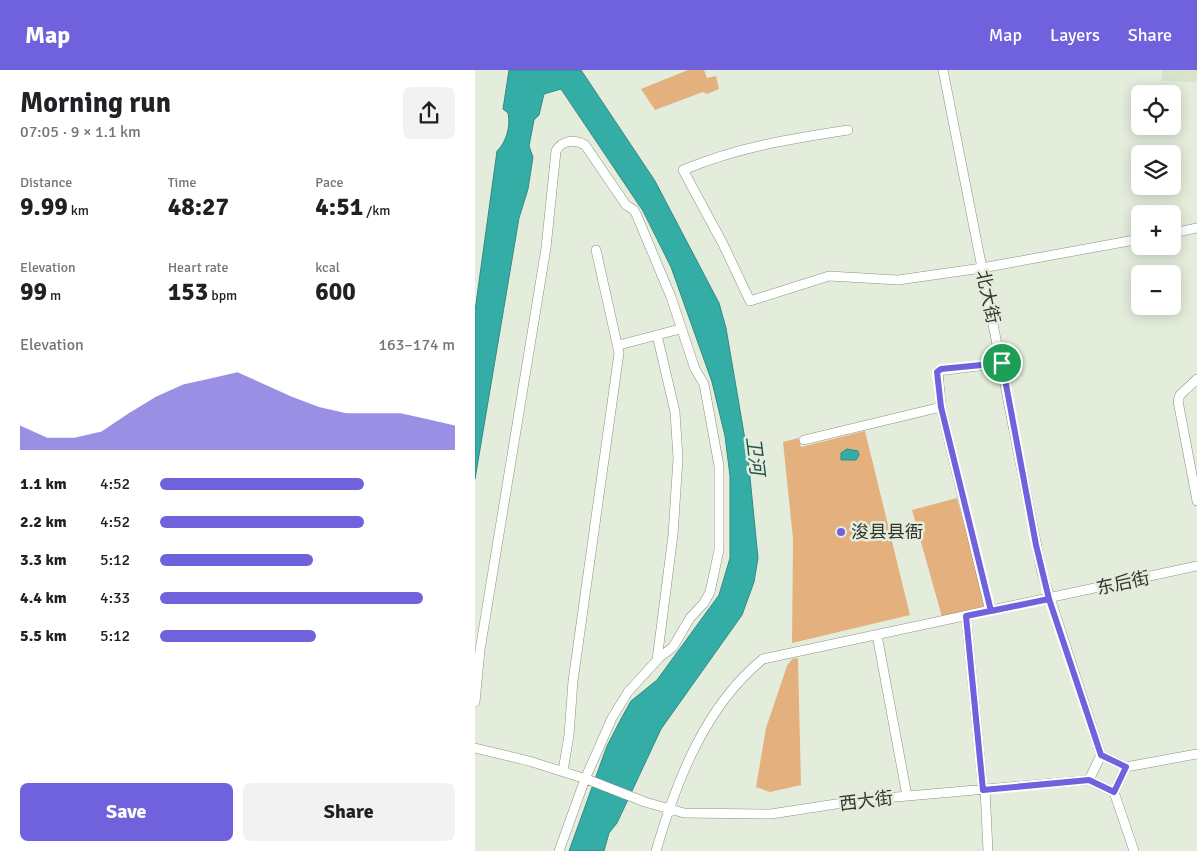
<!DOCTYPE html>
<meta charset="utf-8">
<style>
body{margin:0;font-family:Signika,"Noto Sans SC",sans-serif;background:#f2f2f2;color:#202124;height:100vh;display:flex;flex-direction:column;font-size:19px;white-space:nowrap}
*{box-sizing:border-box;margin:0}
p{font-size:16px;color:#757577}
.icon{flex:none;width:28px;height:28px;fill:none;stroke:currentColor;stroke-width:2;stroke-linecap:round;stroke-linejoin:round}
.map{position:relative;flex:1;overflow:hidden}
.sheet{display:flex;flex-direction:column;background:#fff;width:475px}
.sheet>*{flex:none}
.controls{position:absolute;left:656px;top:15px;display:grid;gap:10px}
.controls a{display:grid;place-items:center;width:50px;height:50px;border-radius:8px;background:#fff;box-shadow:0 2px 12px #0003;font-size:25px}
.pin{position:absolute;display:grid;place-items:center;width:42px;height:42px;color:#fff;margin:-21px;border:2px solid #fff;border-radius:50%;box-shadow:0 1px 5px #0007}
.round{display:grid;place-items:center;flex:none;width:52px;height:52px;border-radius:8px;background:#f2f2f2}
.head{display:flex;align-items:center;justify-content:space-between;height:85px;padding:0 20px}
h1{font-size:28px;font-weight:700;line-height:38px}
.metrics{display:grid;grid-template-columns:repeat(3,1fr);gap:8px;height:85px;padding:5px 20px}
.metrics div{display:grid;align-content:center}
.metrics b{font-size:25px;font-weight:700}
.metrics small{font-size:14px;font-weight:400}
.metrics p{font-size:14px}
.chart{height:140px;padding:10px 20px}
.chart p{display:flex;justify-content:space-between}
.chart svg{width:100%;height:90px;margin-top:5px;fill:#6f62dc;opacity:.7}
.cta{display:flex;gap:10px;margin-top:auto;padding:10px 20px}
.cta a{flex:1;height:58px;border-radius:8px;background:#6f62dc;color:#fff;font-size:20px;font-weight:700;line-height:58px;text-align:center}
.cta a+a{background:#f2f2f2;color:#202124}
ul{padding:0 20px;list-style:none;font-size:16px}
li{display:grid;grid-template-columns:80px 60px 1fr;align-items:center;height:38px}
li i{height:12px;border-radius:6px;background:#6f62dc}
header{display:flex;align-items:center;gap:30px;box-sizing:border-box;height:70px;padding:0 25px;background:#6f62dc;color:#fff}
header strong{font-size:24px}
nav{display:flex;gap:28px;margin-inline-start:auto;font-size:18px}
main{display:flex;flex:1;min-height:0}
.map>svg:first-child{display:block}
.built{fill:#d7e3ca}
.green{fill:#e4b07e}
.water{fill:#34ada7;stroke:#348a83}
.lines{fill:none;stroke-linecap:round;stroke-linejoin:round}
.minor-casing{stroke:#8b9382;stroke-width:10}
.minor{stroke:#fff;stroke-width:9}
.route-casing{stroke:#fff;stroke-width:10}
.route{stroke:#6f62dc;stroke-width:6}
.poi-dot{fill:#6f62dc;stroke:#e4eddb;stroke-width:2}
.labels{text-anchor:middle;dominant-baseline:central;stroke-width:5;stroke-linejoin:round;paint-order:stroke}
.street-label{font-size:18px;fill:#343730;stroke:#e4eddb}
.poi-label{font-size:18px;fill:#343730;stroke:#e4eddb;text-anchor:start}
.water-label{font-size:19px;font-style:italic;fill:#20524f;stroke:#e4eddb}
</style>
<header>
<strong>Map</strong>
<nav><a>Map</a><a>Layers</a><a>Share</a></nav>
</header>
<main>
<section class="sheet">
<div class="head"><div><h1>Morning run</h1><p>07:05 · 9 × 1.1 km</p></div><a class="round"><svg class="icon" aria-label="share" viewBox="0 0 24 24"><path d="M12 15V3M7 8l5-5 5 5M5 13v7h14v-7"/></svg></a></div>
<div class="metrics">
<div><p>Distance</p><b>9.99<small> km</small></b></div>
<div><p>Time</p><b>48:27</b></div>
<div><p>Pace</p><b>4:51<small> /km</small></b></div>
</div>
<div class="metrics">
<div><p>Elevation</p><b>99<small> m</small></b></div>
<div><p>Heart rate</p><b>153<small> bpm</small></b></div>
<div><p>kcal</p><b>600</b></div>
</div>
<div class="chart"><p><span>Elevation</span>163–174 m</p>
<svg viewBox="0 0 160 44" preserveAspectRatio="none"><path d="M0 44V32L10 38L20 38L30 35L40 26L50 18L60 12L70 9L80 6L90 12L100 18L110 23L120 26L130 26L140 26L150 29L160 32V44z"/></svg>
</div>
<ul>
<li><b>1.1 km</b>4:52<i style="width:69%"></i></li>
<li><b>2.2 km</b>4:52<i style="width:69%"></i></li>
<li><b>3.3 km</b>5:12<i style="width:52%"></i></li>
<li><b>4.4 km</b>4:33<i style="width:89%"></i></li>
<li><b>5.5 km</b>5:12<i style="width:53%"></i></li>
</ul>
<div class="cta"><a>Save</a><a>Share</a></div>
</section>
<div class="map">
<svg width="722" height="781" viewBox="0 0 722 781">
<rect width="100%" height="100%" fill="#e4eddb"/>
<path class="built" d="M687 0H722V12L687 11Z"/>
<path class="green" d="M213 0H229L232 8 241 6 244 19 232 24 228 22 180 40 166 19Z
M390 361 435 545 317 573 318 469 308 372 323 368 326 377Z
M482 428 511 536 467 547 437 440Z
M323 588 326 715 295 722 281 717 291 658 312 596 317 589Z"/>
<path class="water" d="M34 0H106L180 111 244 233 251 258 273 387 283 488 279 512 267 545 186 659 142 753 134 763 129 781H94L132 676 147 647 156 631 182 610 244 525 255 488V406L250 366 237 312 196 197 168 141 86 19 69 24 64 45 59 50 54 76 58 87 53 119 44 148 0 409V241L22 81C31 73 36 56 33 43L28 39Z
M372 379 383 381 384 385 381 390H366V383Z"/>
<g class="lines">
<g class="minor-casing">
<path id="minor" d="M468 0 567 503 626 685
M373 60C314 69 264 77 208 100L248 174 275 231 354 206 423 210 507 198 665 169
M698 163 722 158
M182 265 200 342 203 388 198 465 182 590
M144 275 205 259
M722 309 705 325 703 331 722 431
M466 337 515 541
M329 370 466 337 463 301 527 293
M491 546 508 720
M402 565 432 726
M0 632 5 580 71 178 81 81C87 70 99 69 110 75L151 135 159 140 162 146 196 227 220 299 229 314 244 396V480L235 522 229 533 215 548 198 577 185 587 153 622 137 648 110 709 84 781
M0 678 54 691 114 710 170 732 209 743 296 744 387 730 614 710
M626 685 651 697 639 722 614 710Z
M651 697 722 684
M88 701 94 665 98 611 144 283 121 180
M510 719 513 781
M639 722 659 781
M181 781C201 712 230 636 288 589L722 496"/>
</g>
<use href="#minor" class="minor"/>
</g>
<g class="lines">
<g class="route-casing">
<path id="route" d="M527 293 561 475 574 529 491 546 508 720 614 710 639 722 651 697 626 685 574 529 516 541 466 337 462 302 466 299 527 293"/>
</g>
<use href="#route" class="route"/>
</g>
<circle class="poi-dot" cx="366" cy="462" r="5"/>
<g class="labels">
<g class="street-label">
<text transform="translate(513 227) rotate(78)">北大街</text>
<text transform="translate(648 513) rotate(-12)">东后街</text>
<text transform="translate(391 731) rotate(-7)">西大街</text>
</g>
<g class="poi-label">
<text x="376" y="462">浚县县衙</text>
</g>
<g class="water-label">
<text transform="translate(280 386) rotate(83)">卫河</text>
</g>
</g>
</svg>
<div class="controls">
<a><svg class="icon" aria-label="locate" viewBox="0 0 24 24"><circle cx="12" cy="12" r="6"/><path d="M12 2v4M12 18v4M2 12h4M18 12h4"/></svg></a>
<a><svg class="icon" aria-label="layers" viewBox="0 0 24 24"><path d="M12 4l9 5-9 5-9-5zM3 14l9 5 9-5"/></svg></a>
<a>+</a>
<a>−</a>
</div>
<div class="pin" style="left:527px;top:293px;background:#1e9e55"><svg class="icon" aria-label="arrive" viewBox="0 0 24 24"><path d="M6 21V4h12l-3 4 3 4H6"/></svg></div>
</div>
</main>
